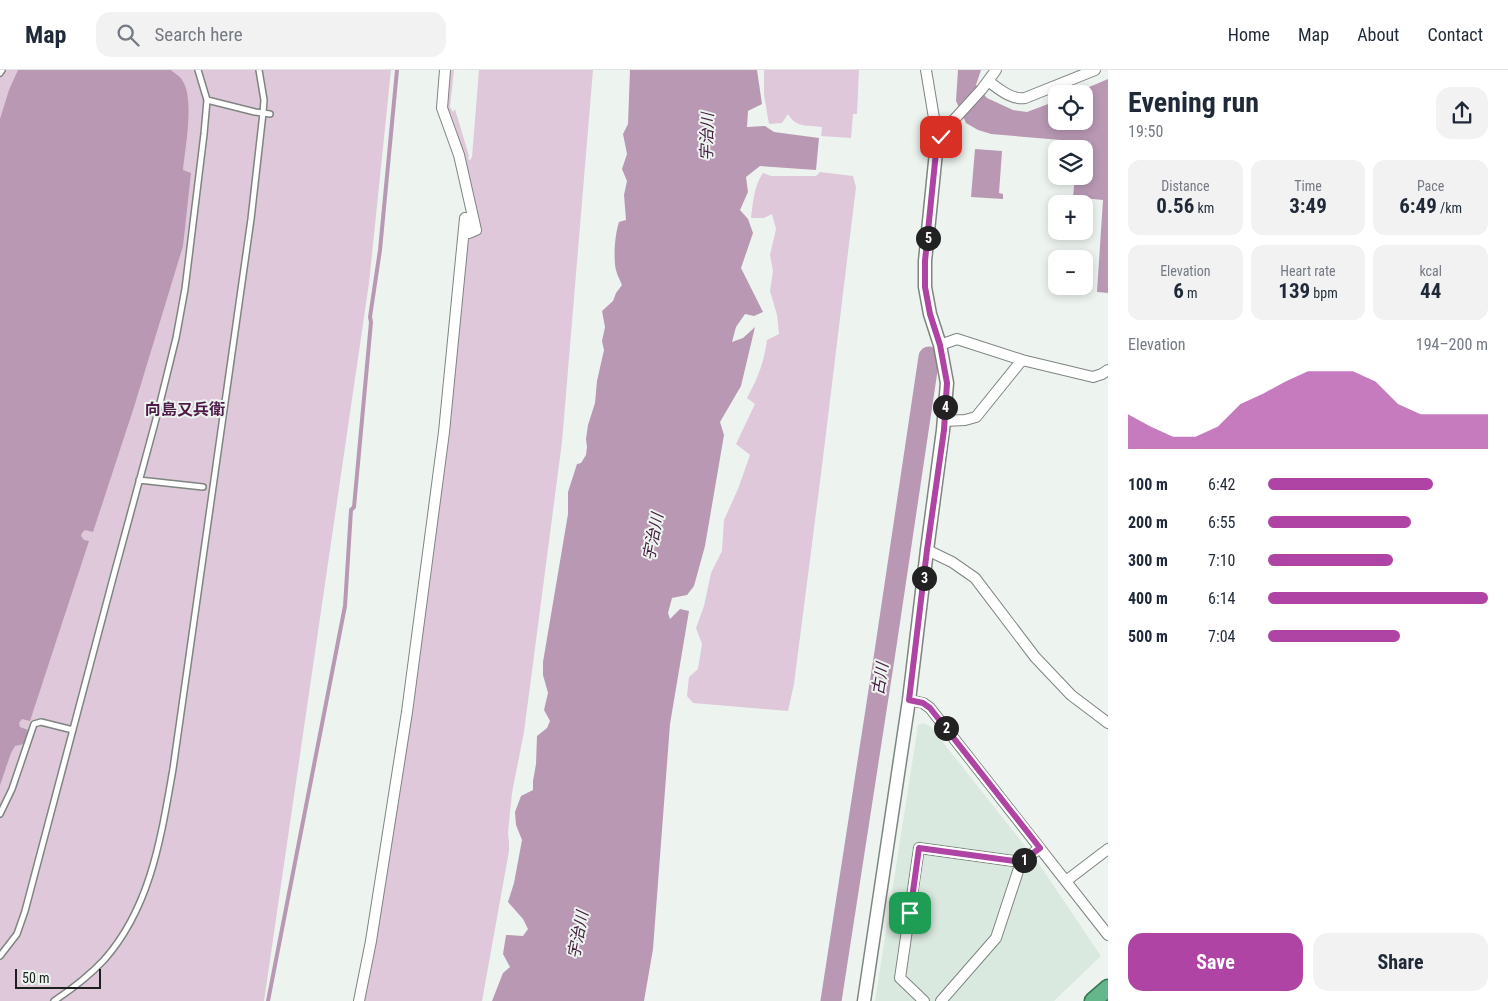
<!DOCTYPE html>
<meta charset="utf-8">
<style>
body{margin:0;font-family:"Roboto Condensed","Noto Sans JP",sans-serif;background:#f2f2f3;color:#1f2937;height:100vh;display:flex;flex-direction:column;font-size:19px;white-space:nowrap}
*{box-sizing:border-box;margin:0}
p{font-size:16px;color:#747a83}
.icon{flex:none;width:28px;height:28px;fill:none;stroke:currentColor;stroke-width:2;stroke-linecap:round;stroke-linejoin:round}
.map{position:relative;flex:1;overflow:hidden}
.sheet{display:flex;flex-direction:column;background:#fff;width:400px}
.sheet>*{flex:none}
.buttons{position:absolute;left:1048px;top:15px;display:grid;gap:10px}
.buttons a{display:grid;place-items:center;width:45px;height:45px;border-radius:10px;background:#fff;box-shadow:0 2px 8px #0003;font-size:25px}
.scale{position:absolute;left:15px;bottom:12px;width:86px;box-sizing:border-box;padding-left:5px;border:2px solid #1c1f1d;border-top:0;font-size:14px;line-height:18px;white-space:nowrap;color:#1c1f1d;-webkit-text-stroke:4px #edf4ef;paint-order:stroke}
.pin{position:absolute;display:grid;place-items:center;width:42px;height:42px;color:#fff;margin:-21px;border-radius:10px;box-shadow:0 2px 8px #0006}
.km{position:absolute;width:25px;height:25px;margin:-12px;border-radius:50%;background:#222;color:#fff;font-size:14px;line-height:25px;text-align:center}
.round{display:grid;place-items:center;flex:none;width:52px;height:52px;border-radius:15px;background:#f2f2f3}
.headline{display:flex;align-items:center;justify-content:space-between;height:85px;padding:0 20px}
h1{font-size:28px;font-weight:700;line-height:38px}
.figures{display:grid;grid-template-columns:repeat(3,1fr);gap:8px;height:85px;padding:5px 20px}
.figures div{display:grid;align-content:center;border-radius:12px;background:#f2f2f3;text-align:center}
.figures b{font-size:21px;font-weight:700}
.figures small{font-size:14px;font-weight:400}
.figures p{font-size:14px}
.chart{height:140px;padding:10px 20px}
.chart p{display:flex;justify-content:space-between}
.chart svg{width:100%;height:90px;margin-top:5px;fill:#af44a5;opacity:.7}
.cta{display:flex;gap:10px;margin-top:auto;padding:10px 20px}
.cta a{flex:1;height:58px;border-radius:15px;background:#af44a5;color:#fff;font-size:20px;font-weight:700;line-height:58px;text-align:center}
.cta a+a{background:#f2f2f3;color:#1f2937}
ul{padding:0 20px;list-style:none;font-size:16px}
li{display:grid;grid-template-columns:80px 60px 1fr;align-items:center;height:38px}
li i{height:12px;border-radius:6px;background:#af44a5}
header{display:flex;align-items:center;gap:30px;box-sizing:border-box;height:70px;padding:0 25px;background:#fff;border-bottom:1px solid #e0e1e3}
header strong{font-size:24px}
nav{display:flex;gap:28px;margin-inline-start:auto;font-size:18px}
.search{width:350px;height:45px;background:#f2f2f3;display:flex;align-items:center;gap:12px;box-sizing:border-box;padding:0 18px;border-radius:15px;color:#747a83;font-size:19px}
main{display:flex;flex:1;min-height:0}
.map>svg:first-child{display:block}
.built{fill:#dae9df}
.green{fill:#dec8da}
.water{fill:#b898b3}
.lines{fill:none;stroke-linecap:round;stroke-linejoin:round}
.stream{stroke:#b898b3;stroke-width:4}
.river{stroke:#b898b3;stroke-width:21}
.service-casing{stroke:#7e8580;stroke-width:8}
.minor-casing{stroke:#7e8580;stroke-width:12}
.tertiary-casing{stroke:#7e8580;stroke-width:15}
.trunk-casing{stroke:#337552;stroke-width:19}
.service{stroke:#fff;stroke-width:5}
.minor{stroke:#fff;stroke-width:10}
.tertiary{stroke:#fff;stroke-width:12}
.trunk{stroke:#66b68b;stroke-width:16}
.route-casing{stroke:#fff;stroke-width:10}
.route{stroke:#af44a5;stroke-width:6}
.labels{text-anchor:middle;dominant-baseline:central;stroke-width:4;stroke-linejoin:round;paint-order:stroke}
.water-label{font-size:16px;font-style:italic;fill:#451c41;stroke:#edf4ef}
.neighbourhood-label{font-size:16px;font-weight:bold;fill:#4e1b49;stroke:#edf4ef}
</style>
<header>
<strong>Map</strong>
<div class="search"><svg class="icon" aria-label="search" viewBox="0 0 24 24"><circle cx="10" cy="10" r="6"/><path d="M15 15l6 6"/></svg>Search here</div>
<nav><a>Home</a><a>Map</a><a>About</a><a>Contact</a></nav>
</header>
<main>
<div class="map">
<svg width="1108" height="931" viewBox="0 0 1108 931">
<rect width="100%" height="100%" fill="#edf4ef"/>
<path class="built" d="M924 653 930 656 1037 791 1101 886 1054 931H875L918 655Z"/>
<path class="green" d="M0 0H391L369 213 264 931H0Z
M445 0H454L450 37 453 42 455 39 469 86 468 89 470 90 472 87 479 0H593L562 372 524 662 512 723 508 763 509 772V781L482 931H359L407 642 465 148 476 160 442 38Z
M764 0H859L857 44H853L851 68 821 66 822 57C807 55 796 58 788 44L782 53 769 54 764 25Z
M820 102 853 106 856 117 822 396 794 614 788 641 693 633 687 626 689 607 698 599 702 574 696 558 704 536 711 503 722 481 724 450 738 419 750 385 736 374 755 334 747 328C758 308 764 292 767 270L779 264 777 245 770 221 773 201 770 185 776 159 772 144 764 148H751C753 132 754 116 763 103L771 106H816Z"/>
<path class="water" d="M18 0H171C174 3 180 6 182 10 195 27 185 79 183 100L191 103 183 176 134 337 93 462 85 460 82 463 81 466 84 470 89 471 30 651 22 649 19 653 20 657 28 660 24 674 15 676 11 683 0 715V49L9 20Z
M630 0H757L762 34 748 41 747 57 765 56 774 62 819 68 816 100 760 96 746 107 748 122 740 140 748 149 753 163 741 198 763 242 754 246 745 244 736 257 732 272 743 268 755 257 741 316 720 352 724 365 705 476 694 516 687 525 672 528 668 543 670 549 680 539 689 541 670 654 653 879 644 931H492L503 903 510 897 503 884 506 865 523 866 528 859 523 849 508 832 514 813 522 770 516 755 515 742 521 726 533 720V711L536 694 537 666 547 658 550 651 544 640 548 623 543 605V592L568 444V422L577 394 581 393 586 385 587 377 586 369 588 355 595 333 597 311 604 280 602 271 605 257 602 241 613 231 616 223 622 215C620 210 617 205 616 200 613 188 615 164 619 152L626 150 624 125 627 111 622 99 627 84 623 64 628 54Z
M958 0H981L976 15 987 28 1013 40 1027 42 1056 31V51H1084V24H1073L1108 9V223L1097 222 1103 130 1073 127 1075 106H1084V79H1078V74L1073 71 991 64 978 60 966 53 956 31Z
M975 79 1002 81 999 123 1003 124V129L971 127Z"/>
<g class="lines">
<path class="stream" d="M268 931 345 536 351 440 354 437 371 252 370 247 380 180 397 0"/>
<path class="river" d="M831 931 885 582 929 287"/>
<g class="service-casing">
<path id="service" d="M0 3 2 0
M207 30 255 42 270 44
M139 410 203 417
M0 744 12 719 34 654 41 652 73 660
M0 886 17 864 25 841 113 508 156 349 176 268 185 219 204 64 207 30 198 0
M54 931C72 919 89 906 104 890 151 837 161 767 173 699L251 149 263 43 264 30 259 0"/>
</g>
<g class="minor-casing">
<path id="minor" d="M926 0 935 54 941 67
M988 11C999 19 1011 30 1025 28L1095 0
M951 53 982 19 996 0
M940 275 957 269 1022 290
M944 351 965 350 976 347 1022 290 1093 307 1102 304 1108 300
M927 480 952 492 975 508 1035 587 1071 625 1108 653
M909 630 923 633 930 638 1108 865
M1021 792 1040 778
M1066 811 1108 779
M359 931 371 871 407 642 444 362 465 148 469 163 476 160 459 85 442 38 445 0
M924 931 900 908 919 778 1021 792 996 868 941 931"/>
</g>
<g class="tertiary-casing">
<path id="tertiary" d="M864 931 909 630 927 480 943 360 947 313 940 275 930 244 925 217V191L936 82 941 67 951 53"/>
</g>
<g class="trunk-casing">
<path id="trunk" d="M1093 931 1108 918"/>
</g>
<use href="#service" class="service"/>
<use href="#minor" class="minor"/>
<use href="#tertiary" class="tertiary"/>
<use href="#trunk" class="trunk"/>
</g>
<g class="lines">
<g class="route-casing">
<path id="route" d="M910 843 919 778 1021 792 1040 778 930 638 923 633 909 630 927 480 944 360 947 313 940 275 930 244 925 217V191L936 82 941 67"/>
</g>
<use href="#route" class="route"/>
</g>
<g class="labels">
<g class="water-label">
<text transform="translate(707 67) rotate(-89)">宇治川</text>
<text transform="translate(653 467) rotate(-79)">宇治川</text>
<text transform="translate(880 609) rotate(-81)">古川</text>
<text transform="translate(578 865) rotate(-79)">宇治川</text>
</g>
<g class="neighbourhood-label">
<text x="185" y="339">向島又兵衛</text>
</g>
</g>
</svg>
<div class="buttons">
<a><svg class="icon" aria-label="locate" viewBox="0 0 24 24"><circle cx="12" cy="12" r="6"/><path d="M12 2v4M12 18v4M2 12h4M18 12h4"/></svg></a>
<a><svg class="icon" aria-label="layers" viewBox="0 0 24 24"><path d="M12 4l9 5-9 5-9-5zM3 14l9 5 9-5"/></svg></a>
<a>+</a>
<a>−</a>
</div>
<div class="scale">50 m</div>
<div class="pin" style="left:910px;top:843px;background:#1e9e55"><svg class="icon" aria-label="arrive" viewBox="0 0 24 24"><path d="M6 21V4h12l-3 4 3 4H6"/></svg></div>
<div class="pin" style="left:941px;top:67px;background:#d93025"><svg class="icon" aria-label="check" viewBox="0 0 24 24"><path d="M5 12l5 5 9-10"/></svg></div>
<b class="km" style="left:1024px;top:790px">1</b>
<b class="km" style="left:946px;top:658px">2</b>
<b class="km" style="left:924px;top:508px">3</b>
<b class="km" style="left:945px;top:337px">4</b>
<b class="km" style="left:928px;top:168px">5</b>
</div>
<section class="sheet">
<div class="headline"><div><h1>Evening run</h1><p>19:50</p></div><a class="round"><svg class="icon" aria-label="share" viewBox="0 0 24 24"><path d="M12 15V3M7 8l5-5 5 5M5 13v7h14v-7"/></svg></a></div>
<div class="figures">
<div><p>Distance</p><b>0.56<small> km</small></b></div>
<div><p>Time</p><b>3:49</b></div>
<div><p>Pace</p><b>6:49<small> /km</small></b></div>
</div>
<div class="figures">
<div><p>Elevation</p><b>6<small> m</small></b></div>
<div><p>Heart rate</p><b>139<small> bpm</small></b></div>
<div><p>kcal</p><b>44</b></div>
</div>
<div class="chart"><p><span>Elevation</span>194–200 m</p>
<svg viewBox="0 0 160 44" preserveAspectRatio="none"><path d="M0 44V27L10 33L20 38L30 38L40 33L50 22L60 17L70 11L80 6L90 6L100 6L110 11L120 22L130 27L140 27L150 27L160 27V44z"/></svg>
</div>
<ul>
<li><b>100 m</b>6:42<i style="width:75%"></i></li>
<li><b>200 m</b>6:55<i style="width:65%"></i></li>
<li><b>300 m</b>7:10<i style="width:57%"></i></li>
<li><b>400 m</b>6:14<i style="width:100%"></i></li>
<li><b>500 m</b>7:04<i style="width:60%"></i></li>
</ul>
<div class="cta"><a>Save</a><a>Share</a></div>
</section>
</main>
